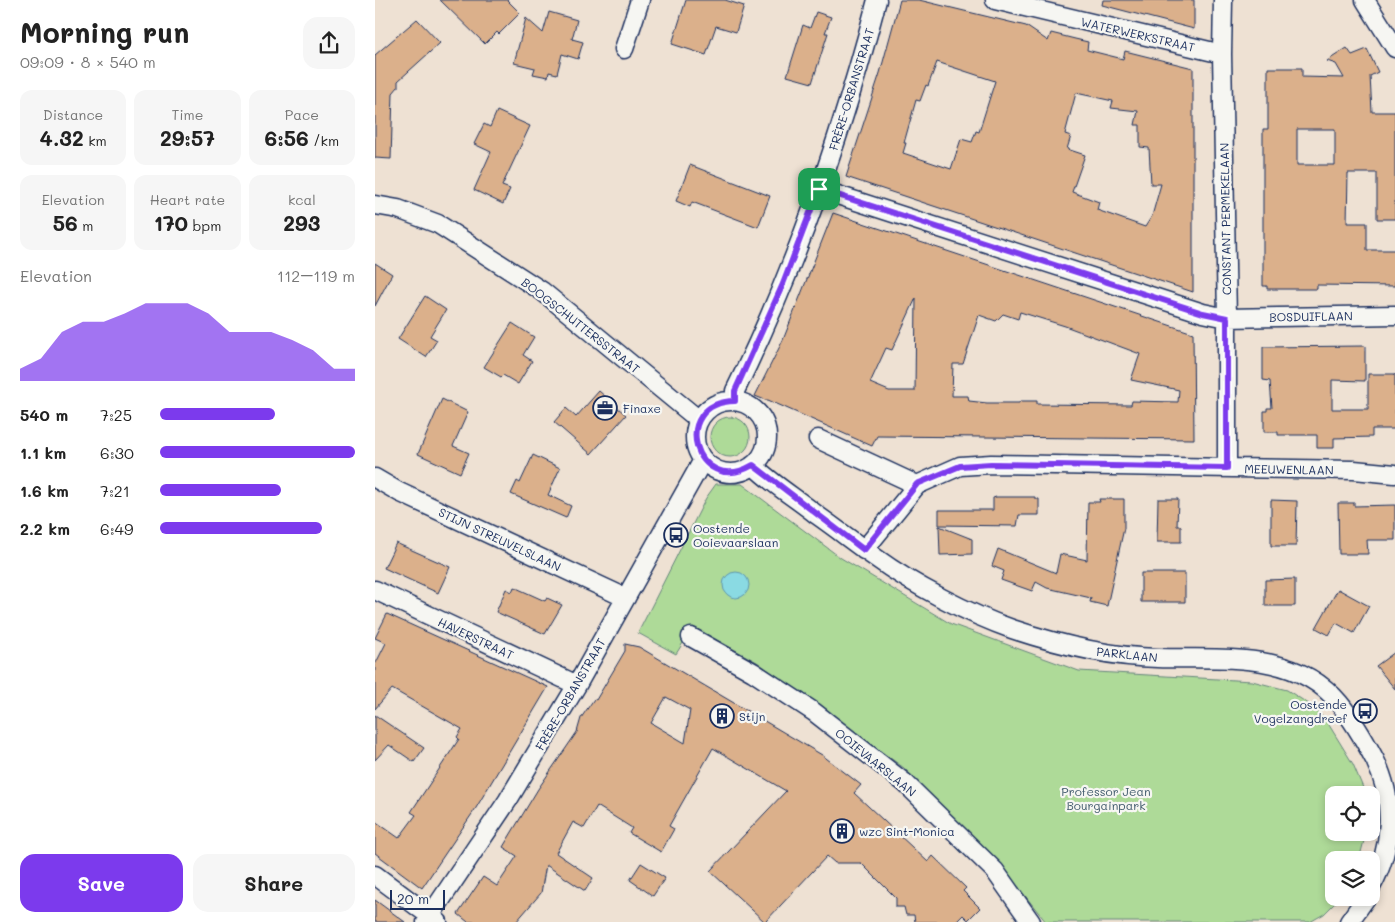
<!DOCTYPE html>
<meta charset="utf-8">
<style>
body{margin:0;font-family:Mali,sans-serif;background:#f6f6f6;color:#222;height:100vh;display:flex;flex-direction:column;font-size:19px;white-space:nowrap}
*{box-sizing:border-box;margin:0}
p{font-size:16px;color:#767676}
.icon{flex:none;width:28px;height:28px;fill:none;stroke:currentColor;stroke-width:2;stroke-linecap:round;stroke-linejoin:round}
.map{position:relative;flex:1;overflow:hidden}
.panel{display:flex;flex-direction:column;background:#fff;width:375px}
.panel>*{flex:none}
.tools{position:absolute;left:950px;top:786px;display:grid;gap:10px}
.tools a{display:grid;place-items:center;width:55px;height:55px;border-radius:10px;background:#fff;box-shadow:0 2px 8px #0003;font-size:25px}
.scale{position:absolute;left:15px;bottom:12px;width:55px;box-sizing:border-box;padding-left:5px;border:2px solid #1b2f5e;border-top:0;font-size:14px;line-height:18px;white-space:nowrap;color:#1b2f5e;-webkit-text-stroke:4px #f6f6f2;paint-order:stroke}
.pin{position:absolute;display:grid;place-items:center;width:42px;height:42px;color:#fff;margin:-21px;border-radius:10px;box-shadow:0 2px 8px #0006}
.round{display:grid;place-items:center;flex:none;width:52px;height:52px;border-radius:15px;background:#f6f6f6}
.summary{display:flex;align-items:center;justify-content:space-between;height:85px;padding:0 20px}
h1{font-size:28px;font-weight:700;line-height:38px}
.stats{display:grid;grid-template-columns:repeat(3,1fr);gap:8px;height:85px;padding:5px 20px}
.stats div{display:grid;align-content:center;border-radius:12px;background:#f6f6f6;text-align:center}
.stats b{font-size:21px;font-weight:700}
.stats small{font-size:14px;font-weight:400}
.stats p{font-size:14px}
.chart{height:140px;padding:10px 20px}
.chart p{display:flex;justify-content:space-between}
.chart svg{width:100%;height:90px;margin-top:5px;fill:#7c3aed;opacity:.7}
.action{display:flex;gap:10px;margin-top:auto;padding:10px 20px}
.action a{flex:1;height:58px;border-radius:15px;background:#7c3aed;color:#fff;font-size:20px;font-weight:700;line-height:58px;text-align:center}
.action a+a{background:#f6f6f6;color:#222}
ul{padding:0 20px;list-style:none;font-size:16px}
li{display:grid;grid-template-columns:80px 60px 1fr;align-items:center;height:38px}
li i{height:12px;border-radius:6px;background:#7c3aed}
main{display:flex;flex:1;min-height:0}
.map>svg:first-child{display:block}
.green{fill:#aeda98;stroke:#64847b}
.water{fill:#8adae3;stroke:#5e96ae}
.building{fill:#dbb08b;stroke:#1b2f5e;fill-rule:evenodd}
.lines{fill:none;stroke-linecap:round;stroke-linejoin:round}
.minor-casing{stroke:#1b2f5e;stroke-width:21}
.minor{stroke:#f6f6f2;stroke-width:18}
.route-casing{stroke:#fff;stroke-width:10}
.route{stroke:#7c3aed;stroke-width:6}
.labels{text-anchor:middle;dominant-baseline:central;stroke-width:4.5;stroke-linejoin:round;paint-order:stroke}
.street-label{font-size:12px;fill:#1b2f5e;stroke:#f6f6f2}
.poi-label{font-size:12px;fill:#1b2f5e;stroke:#f6f6f2;text-anchor:start}
.park-label{font-size:12px;fill:#405a6c;stroke:#f6f6f2}
</style>
<main>
<section class="panel">
<div class="summary"><div><h1>Morning run</h1><p>09:09 · 8 × 540 m</p></div><a class="round"><svg class="icon" aria-label="share" viewBox="0 0 24 24"><path d="M12 15V3M7 8l5-5 5 5M5 13v7h14v-7"/></svg></a></div>
<div class="stats">
<div><p>Distance</p><b>4.32<small> km</small></b></div>
<div><p>Time</p><b>29:57</b></div>
<div><p>Pace</p><b>6:56<small> /km</small></b></div>
</div>
<div class="stats">
<div><p>Elevation</p><b>56<small> m</small></b></div>
<div><p>Heart rate</p><b>170<small> bpm</small></b></div>
<div><p>kcal</p><b>293</b></div>
</div>
<div class="chart"><p><span>Elevation</span>112–119 m</p>
<svg viewBox="0 0 160 44" preserveAspectRatio="none"><path d="M0 44V38L10 33L20 20L30 15L40 15L50 11L60 6L70 6L80 6L90 11L100 20L110 20L120 20L130 24L140 29L150 38L160 38V44z"/></svg>
</div>
<ul>
<li><b>540 m</b>7:25<i style="width:59%"></i></li>
<li><b>1.1 km</b>6:30<i style="width:100%"></i></li>
<li><b>1.6 km</b>7:21<i style="width:62%"></i></li>
<li><b>2.2 km</b>6:49<i style="width:83%"></i></li>
</ul>
<div class="action"><a>Save</a><a>Share</a></div>
</section>
<div class="map">
<svg width="1020" height="922" viewBox="0 0 1020 922">
<rect width="100%" height="100%" fill="#eee1d3"/>
<filter id="ink" filterUnits="userSpaceOnUse"><feTurbulence type="fractalNoise" baseFrequency=".02" numOctaves="2"/><feDisplacementMap in="SourceGraphic" scale="10" xChannelSelector="R" yChannelSelector="G"/><feConvolveMatrix kernelMatrix="1 2 1 2 8 2 1 2 1" color-interpolation-filters="sRGB"/></filter>
<g filter="url(#ink)">
<path class="green" d="M335 437a20 20 0 1 1 40 0a20 20 0 1 1-40 0Z
M341 484H367L466 558 576 624 704 671 877 681 912 690 940 708 954 725 978 764 991 795H959V832L991 833 984 860H959V898H965L949 914 935 922H671L628 868 529 768 382 662 318 627 301 654 263 633 331 498Z"/>
<path class="water" d="M348 585a13 13 0 1 1 26 0a13 13 0 1 1-26 0Z"/>
<path class="building" d="M65 0H132L145 13 124 34 122 32 110 44Z
M311 0H350L369 6 361 32 341 26 331 55 297 44Z
M525 0H544L651 26 673 41 676 33 700 39 713 42 712 50 748 59 750 51 818 68V292L471 177 505 73ZM562 62 620 81 604 132 601 131 597 142 586 139 576 169 528 153 531 143H529L541 100 545 101 551 85 553 86ZM701 93 738 101 736 108 763 111 760 125H765V147L774 148 776 184H786L777 216 770 227 722 210 724 202 697 192 710 155 692 149 696 136 690 134Z
M728 0H819V29L727 5Z
M174 12 202 20 197 39 208 42 203 59 187 54 182 74 174 72 173 77 158 74 160 68 139 63 151 18 168 33Z
M441 12 456 17 450 33H453L437 83 412 76 428 25 435 28Z
M42 19 65 43 23 81V87L18 93 16 159 0 158V55Z
M972 48 977 55 992 49 1003 72 995 76 997 112H1020V219H1002V173H973L972 223H992V250H1020V286L942 285V289H892V286H888V129H893V68H927V77L969 78 961 64 952 61ZM922 129H960V165H922Z
M122 111 155 126 127 186 135 189 128 204 99 190 116 152 99 144 109 124 115 127Z
M315 165 395 196 383 227 317 202 315 207 301 201Z
M458 213 818 333 819 439 502 436 497 446 393 400H390L380 396 408 340ZM541 298 540 391H514L495 383 511 348 517 350ZM645 312 690 326 765 354 756 380 804 390 803 402 757 401 756 405 662 404V401H645L644 403H612L594 401 593 396H577L578 364H588L604 315 621 321 628 314 643 319Z
M0 263 17 274 0 306Z
M50 296 71 310 55 336 62 340 51 357 23 339Z
M137 323 159 337 148 355 157 361 143 384 128 375 126 377 109 367Z
M990 346V381L957 380V409H993V374H1020V429H997V437L959 438V448H942V435H903V432H889V411H892V408H897L895 381 888 380V347Z
M224 391 251 415 216 454 179 422 191 408 201 417Z
M67 399 93 412 78 446 94 453 85 473 43 454Z
M158 455 185 468 173 495 196 506 191 518 136 494 142 481 145 483Z
M621 497H660V499H664V515H644L642 526 564 525V510H618V498Z
M724 499H749V528L732 606 715 602 716 598 672 588 661 582 657 591 626 580 629 571 617 566 623 549 681 573 685 554 712 560 713 502H725Z
M783 499H803L802 526H806V542H782Z
M896 500 922 501 921 546H896Z
M963 503H979V506L1020 505V540H992L993 554H964Z
M564 526 597 539V554L565 555Z
M21 543 75 567 63 593 9 568Z
M766 573H810V602H766Z
M920 579V606H890V580Z
M139 587 170 601 172 598 187 605 170 634 121 612 131 589 137 592Z
M963 589 994 606 979 633 961 623 954 635 941 628Z
M12 614 173 687 101 808 47 888 0 853V821L24 838 41 815 36 812 84 739 82 737 87 729 17 689 0 709V665L11 643 0 638Z
M250 644 264 647 447 755 486 785 479 793 553 862 558 856 591 888 588 891 605 908 593 920 588 915 581 922H540L539 915H531L529 907H521V898L486 863H460L452 856 390 922 335 871 411 791 338 748 294 826 299 829 286 852 254 833 257 828 222 806 209 828 198 822 181 853 218 878 210 891 171 865 166 893 141 922H93L83 914 108 877 122 886 142 856 128 847 163 789 202 732 206 718 219 699 221 700 250 651ZM291 697 315 710 310 743 276 723Z
M1020 652V689L1001 666Z
M0 715 49 748 39 762 14 745 0 760Z
M266 863 290 878 278 896 255 880Z
M0 900 30 922H0Z"/>
<g class="lines">
<g class="minor-casing">
<path id="minor" d="M620 0 847 54
M848 0 847 54 852 318V468
M990 0 1020 48
M249 49 265 0
M444 189 828 313 852 318 1020 315
M0 205 23 209 63 224 167 291 324 420
M360 401V391C421 267 467 134 502 0
M320 437a36 36 0 1 1 72 0a36 36 0 1 1-72 0Z
M443 439 542 485
M378 465C397 484 421 498 442 515 462 529 481 544 501 558 538 585 594 614 637 629 685 645 733 657 783 658 845 660 920 649 964 703 978 720 990 741 1000 760 1020 801 1018 847 996 887
M0 478 24 492 251 598
M489 550 542 485 585 466 616 464 979 470 1020 474
M0 590 202 685
M316 637 378 672 439 712 530 783 620 871 656 922
M0 875 63 922
M51 922 133 800 202 685 328 460
M974 922 991 898"/>
</g>
<use href="#minor" class="minor"/>
</g>
</g>
<g class="lines" filter="url(#ink)">
<g class="route-casing">
<path id="route" d="M444 189 828 313 852 318V468L616 464 585 466 542 484 489 550 378 465C320 499 293 402 360 401V391L408 284Z"/>
</g>
<use href="#route" class="route"/>
</g>
<defs>
<g id="office-ring" transform="scale(1.25)"><circle r="9.5" fill="#f6f6f2" stroke="#1b2f5e" stroke-width="1.5"/><path d="M-6-3h4V-5.5h4V-3h4V5H-6ZM-1-4.5V-3h2v-1.5ZM-6 0V1H6V0Z" fill="#1b2f5e"/></g>
<g id="bus-ring" transform="scale(1.25)"><circle r="9.5" fill="#f6f6f2" stroke="#1b2f5e" stroke-width="1.5"/><path d="M-5-6H5V4H4V6H2V4H-2V6H-4V4H-5ZM-3.5-4V0h7V-4ZM-3.5 1.2v1.5H-2V1.2ZM2 1.2v1.5H3.5V1.2Z" fill="#1b2f5e"/></g>
<g id="building-ring" transform="scale(1.25)"><circle r="9.5" fill="#f6f6f2" stroke="#1b2f5e" stroke-width="1.5"/><path d="M-4-6H4V6H1V3H-1V6H-4ZM-2.5-4.3h1.7v1.8h-1.7ZM.8-4.3h1.7v1.8H.8ZM-2.5-1h1.7V.8h-1.7ZM.8-1h1.7V.8H.8Z" fill="#1b2f5e"/></g>
</defs>
<g fill-rule="evenodd">
<use href="#office-ring" x="230" y="408"/>
<use href="#bus-ring" x="301" y="535"/>
<use href="#bus-ring" x="990" y="711"/>
<use href="#building-ring" x="347" y="716"/>
<use href="#building-ring" x="467" y="831"/>
</g>
<g class="labels">
<g class="street-label">
<text transform="translate(763 34) rotate(13)">WATERWERKSTRAAT</text>
<text transform="translate(476 89) rotate(-73)">FRÈRE-ORBANSTRAAT</text>
<text transform="translate(850 219) rotate(-91)">CONSTANT PERMEKELAAN</text>
<text transform="translate(936 316) rotate(-1)">BOSDUIFLAAN</text>
<text transform="translate(206 325) rotate(38)">BOOGSCHUTTERSSTRAAT</text>
<text transform="translate(914 469) rotate(1)">MEEUWENLAAN</text>
<text transform="translate(125 539) rotate(25)">STIJN STREUVELSLAAN</text>
<text transform="translate(101 638) rotate(25)">HAVERSTRAAT</text>
<text transform="translate(752 654) rotate(6)">PARKLAAN</text>
<text transform="translate(195 694) rotate(-60)">FRÈRE-ORBANSTRAAT</text>
<text transform="translate(501 762) rotate(39)">OOIEVAARSLAAN</text>
</g>
<g class="poi-label">
<text x="248" y="408">Finaxe</text>
<text x="318" y="528">Oostende<tspan x="318" dy="14">Ooievaarslaan</tspan></text>
<text x="972" y="704" text-anchor="end">Oostende<tspan x="972" dy="14">Vogelzangdreef</tspan></text>
<text x="364" y="716">Stijn</text>
<text x="484" y="831">wzc Sint-Monica</text>
</g>
<g class="park-label">
<text x="731" y="791">Professor Jean<tspan x="731" dy="14">Bourgainpark</tspan></text>
</g>
</g>
</svg>
<div class="tools">
<a><svg class="icon" aria-label="locate" viewBox="0 0 24 24"><circle cx="12" cy="12" r="6"/><path d="M12 2v4M12 18v4M2 12h4M18 12h4"/></svg></a>
<a><svg class="icon" aria-label="layers" viewBox="0 0 24 24"><path d="M12 4l9 5-9 5-9-5zM3 14l9 5 9-5"/></svg></a>
</div>
<div class="scale">20 m</div>
<div class="pin" style="left:444px;top:189px;background:#1e9e55"><svg class="icon" aria-label="arrive" viewBox="0 0 24 24"><path d="M6 21V4h12l-3 4 3 4H6"/></svg></div>
</div>
</main>
